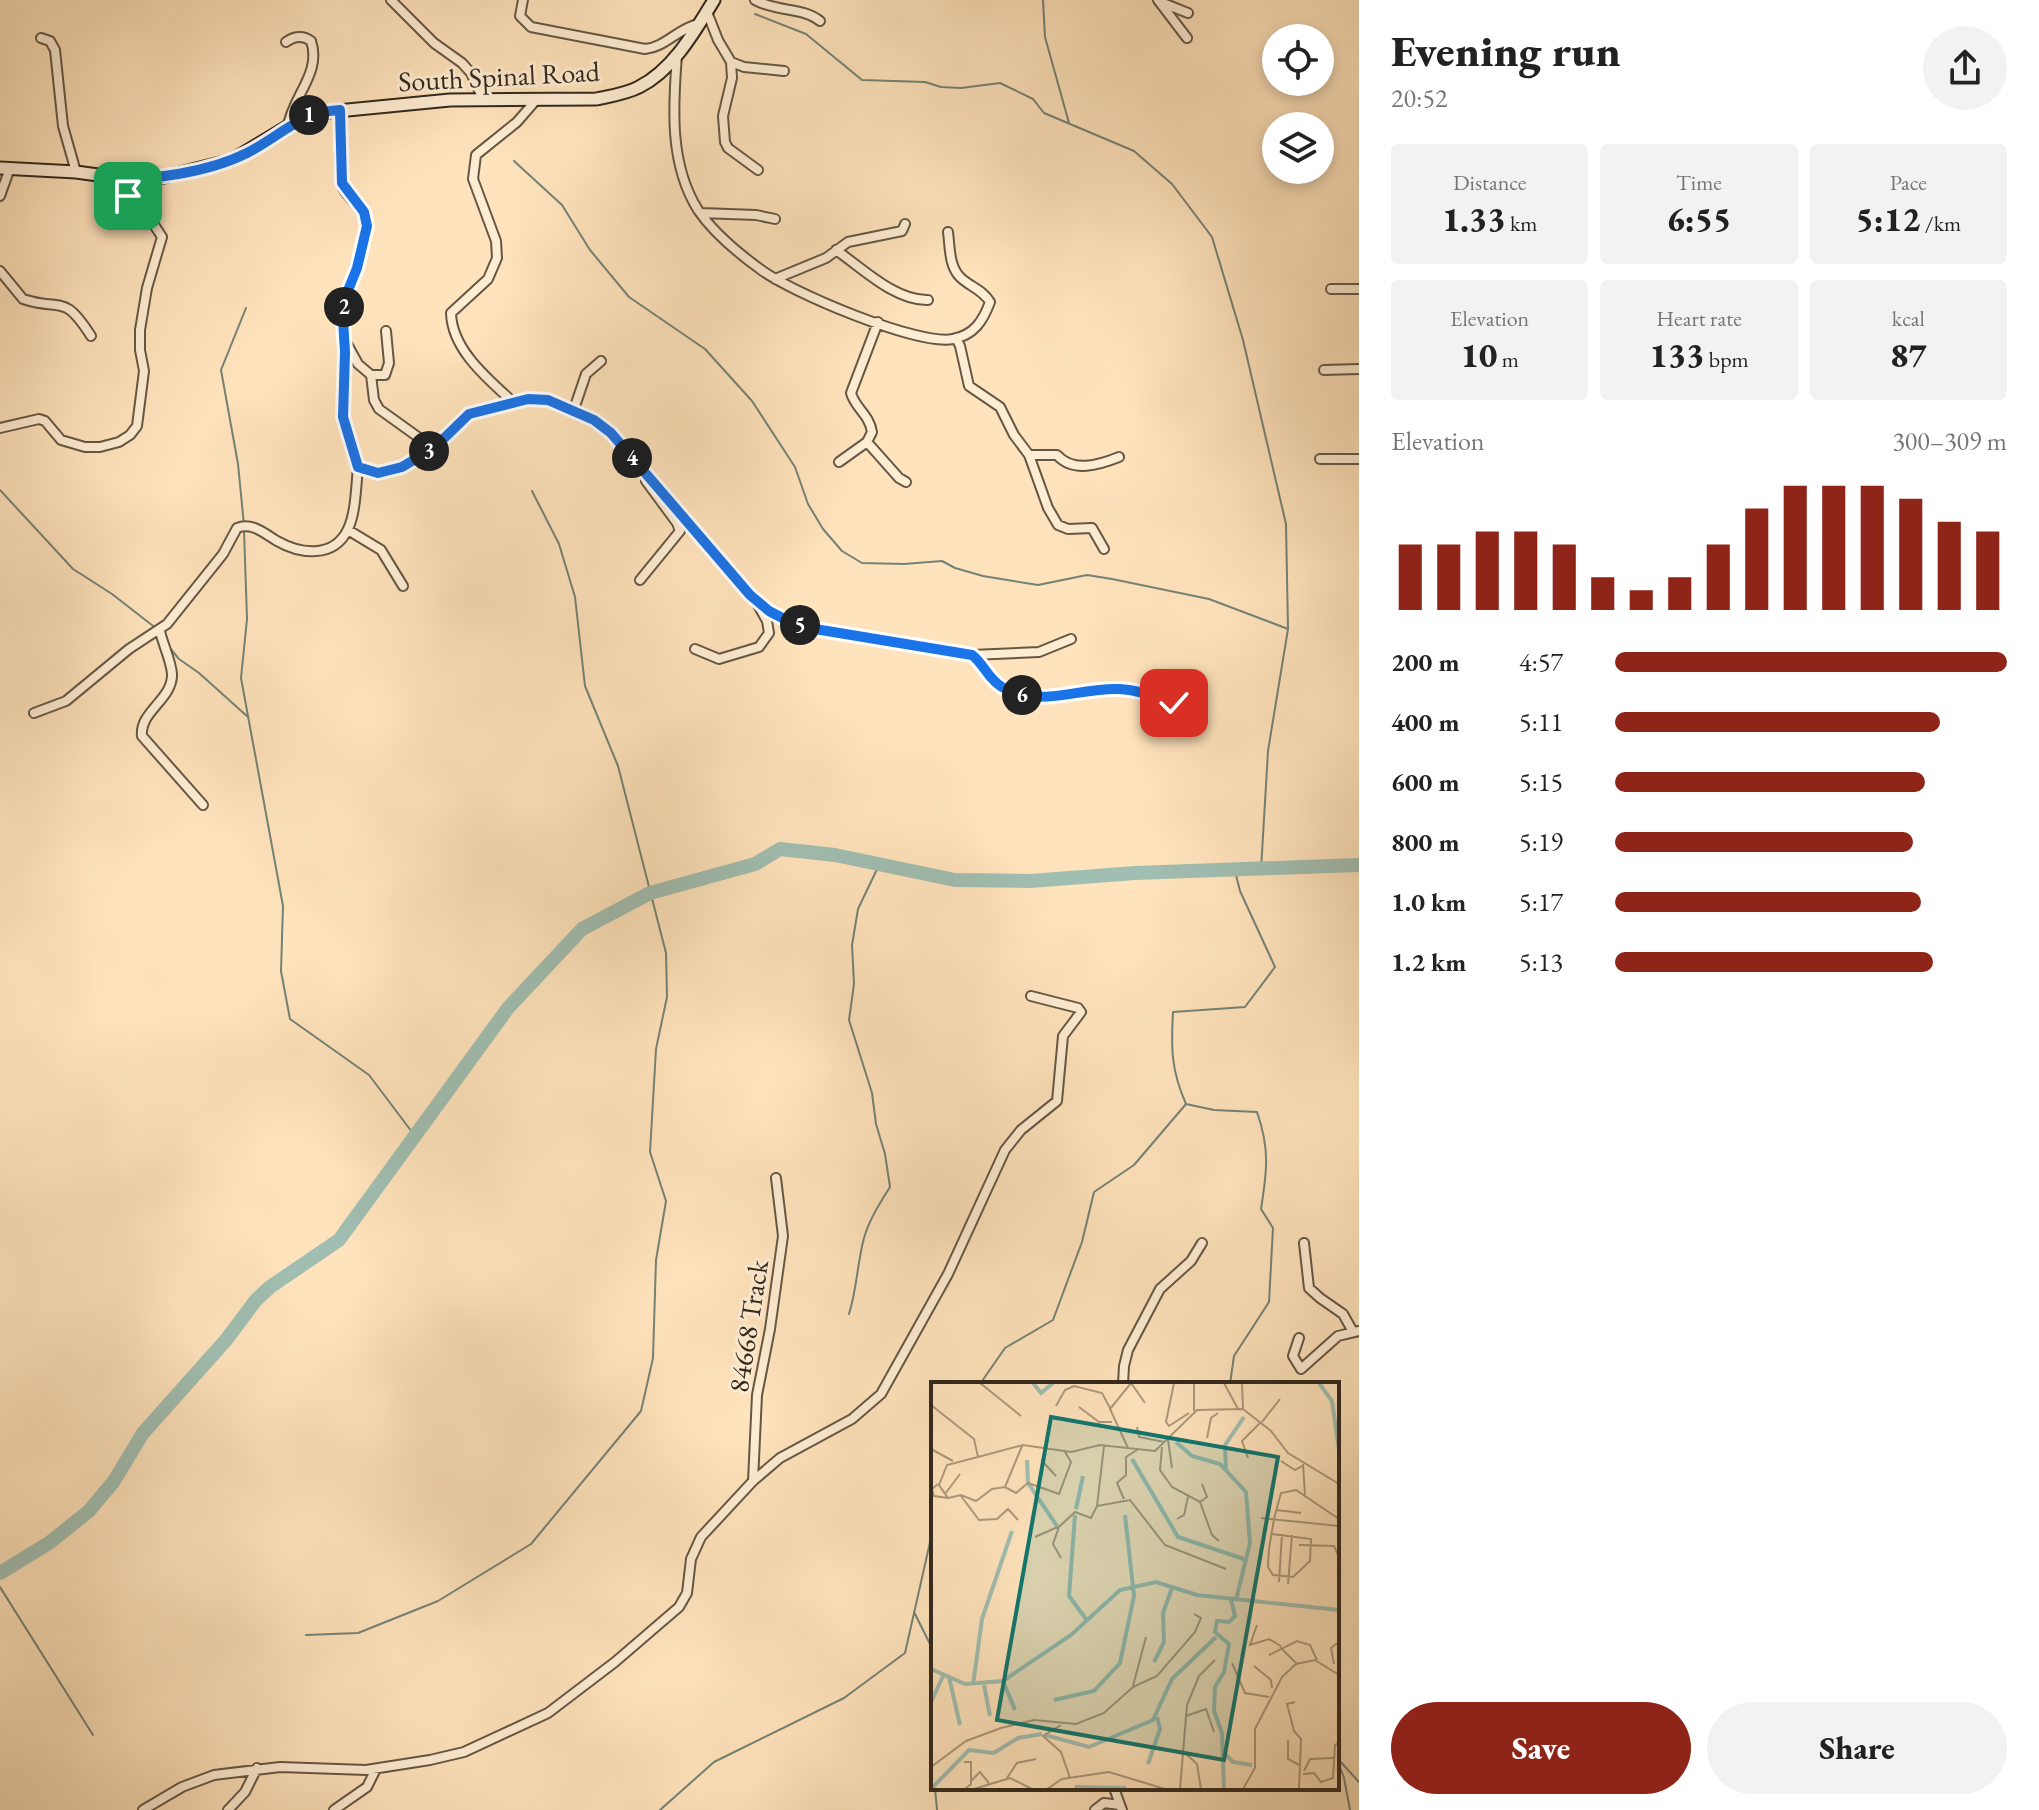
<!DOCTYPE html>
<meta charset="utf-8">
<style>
body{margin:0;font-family:"EB Garamond",serif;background:#f2f2f2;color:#222;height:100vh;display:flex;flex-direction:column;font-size:30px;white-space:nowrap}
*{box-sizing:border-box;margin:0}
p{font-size:26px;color:#767676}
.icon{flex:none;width:44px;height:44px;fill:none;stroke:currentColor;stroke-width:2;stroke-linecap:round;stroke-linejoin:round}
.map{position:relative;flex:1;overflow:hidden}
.sheet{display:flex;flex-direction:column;background:#fff;width:680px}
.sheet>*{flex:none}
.tools{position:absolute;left:1262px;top:24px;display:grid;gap:16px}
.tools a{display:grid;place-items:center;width:72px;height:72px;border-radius:50%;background:#fff;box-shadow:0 4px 12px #0003;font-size:40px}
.pin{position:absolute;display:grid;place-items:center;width:68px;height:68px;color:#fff;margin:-34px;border-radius:16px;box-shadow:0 4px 12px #0006}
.km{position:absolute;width:40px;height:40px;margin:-20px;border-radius:50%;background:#222;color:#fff;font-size:22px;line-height:40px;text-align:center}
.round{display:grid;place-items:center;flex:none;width:84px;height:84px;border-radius:42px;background:#f2f2f2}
.head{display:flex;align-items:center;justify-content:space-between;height:136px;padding:0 32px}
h1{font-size:44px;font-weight:800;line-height:60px}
.metrics{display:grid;grid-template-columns:repeat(3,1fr);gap:12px;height:136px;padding:8px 32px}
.metrics div{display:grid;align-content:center;border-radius:8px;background:#f2f2f2;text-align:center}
.metrics b{font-size:34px;font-weight:800}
.metrics small{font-size:22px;font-weight:400}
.metrics p{font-size:22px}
.chart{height:224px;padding:16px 32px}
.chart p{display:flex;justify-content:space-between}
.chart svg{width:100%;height:144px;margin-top:8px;stroke:#8f2418;stroke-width:6}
.primary-button{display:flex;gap:16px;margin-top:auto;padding:16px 32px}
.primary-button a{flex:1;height:92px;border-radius:48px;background:#8f2418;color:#fff;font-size:32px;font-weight:800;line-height:92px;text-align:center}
.primary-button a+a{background:#f2f2f2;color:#222}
ul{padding:0 32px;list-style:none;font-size:26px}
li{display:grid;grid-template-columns:128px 96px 1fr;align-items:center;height:60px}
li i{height:20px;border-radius:10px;background:#8f2418}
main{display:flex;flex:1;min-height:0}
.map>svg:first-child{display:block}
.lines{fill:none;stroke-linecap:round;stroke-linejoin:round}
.stream{stroke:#748276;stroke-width:2}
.river{stroke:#a0beb1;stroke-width:14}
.street-casing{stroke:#655745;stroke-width:12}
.secondary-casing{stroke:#32281d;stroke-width:15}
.street{stroke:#ffedd3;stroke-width:8}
.secondary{stroke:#ffedd3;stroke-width:11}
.route-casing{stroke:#fff;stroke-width:16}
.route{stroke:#1a73e8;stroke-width:10}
.labels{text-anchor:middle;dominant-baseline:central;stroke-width:6;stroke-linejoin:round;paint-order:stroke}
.street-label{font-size:28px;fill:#32281d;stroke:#ffedd3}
.inset-river{fill:none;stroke:#a0beb1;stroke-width:4}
.inset-road{fill:none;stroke:#ad987c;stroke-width:2}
.view{fill:#0f766e;fill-opacity:0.15;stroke:#0f766e;stroke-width:4}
.inset-edge{fill:none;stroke:#32281d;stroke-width:4}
</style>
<main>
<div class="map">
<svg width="1359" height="1810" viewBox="0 0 1359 1810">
<rect width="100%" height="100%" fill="#ffe3bc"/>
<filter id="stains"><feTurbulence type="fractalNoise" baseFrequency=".0025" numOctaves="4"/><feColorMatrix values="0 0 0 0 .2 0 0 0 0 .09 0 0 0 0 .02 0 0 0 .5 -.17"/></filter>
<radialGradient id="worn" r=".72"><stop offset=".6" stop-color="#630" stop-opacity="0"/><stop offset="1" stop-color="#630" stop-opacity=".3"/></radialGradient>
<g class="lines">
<path class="stream" d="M1043 0 1045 37 1069 123
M755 14 806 34 862 80 925 82 941 87 961 88 1000 83 1033 99 1044 113 1134 151 1172 184 1212 237 1243 340 1286 524 1288 629 1268 751 1261 870
M514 161 562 205 590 250 629 297 705 349 752 401 795 467 808 504 823 529 842 551 862 563 904 564 942 561 955 568 983 576 1038 585 1087 575 1112 579 1209 599 1288 629
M0 490 73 569 112 594 157 629
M244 525 238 464 221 370 246 308
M244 531 247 619 241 678 283 906 281 971 290 1019 369 1075 415 1136
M169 647 179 659 199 673 248 717
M849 1314C857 1289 857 1264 864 1238 869 1220 880 1203 890 1187L885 1154 876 1124 872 1093 849 1020 854 984 852 945 858 909 879 865
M980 1384 1005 1348 1053 1320 1082 1242 1094 1192 1134 1165 1186 1104
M1230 1384 1234 1356 1269 1302 1273 1228 1261 1209C1267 1171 1270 1149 1257 1112L1214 1110 1186 1104C1171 1070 1171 1048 1173 1012L1245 1007 1275 967 1240 891 1235 871
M0 1587 93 1735
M914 1612 933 1650
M306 1635 358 1633 438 1601 531 1544 641 1411 653 1358 656 1260 666 1201 650 1152 656 1049 667 997 666 953 618 766 585 686 575 597 559 544 532 491
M1337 1723V1748
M933 1754 930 1759 933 1777
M1337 1759 1344 1778 1350 1810
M1338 1759 1359 1782
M935 1788 937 1810
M660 1810 714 1762 844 1698 905 1653 933 1529"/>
<path class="river" d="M0 1573 49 1543 89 1511 114 1481 143 1433 226 1340 256 1300 270 1287 339 1240 508 1008 582 929 650 893 755 864 780 849 835 855 955 880 1030 881 1135 873 1359 865"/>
<g class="street-casing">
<path id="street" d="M391 0 434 43 462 63 471 73 483 99
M523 0 520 16 531 27 645 49C666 47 678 28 699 24
M755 0C776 12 803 7 820 21
M1158 0 1187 38
M1163 3 1188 13
M707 12 718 40 731 62 732 78 723 116 725 142 728 148 758 170
M41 38 50 41 55 50 63 126 76 172
M286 42C294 36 303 35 311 41 322 73 292 97 288 126
M677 55C673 106 669 164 698 210 713 232 738 253 760 269 790 292 918 346 953 339 974 335 983 321 990 302 982 289 970 287 960 277 949 266 950 247 948 232
M731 62 744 67 784 71
M340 110C341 127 337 174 343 188 351 202 364 208 367 226L344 306 343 417 358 467 378 473 402 467 435 447 469 414 528 399 548 400 594 420 611 433 750 595 769 611 794 624 809 628 972 655C983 664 989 679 1002 687 1039 709 1080 687 1119 689 1138 690 1156 696 1174 703
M0 196 10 168
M701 213 756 215 775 219
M836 250C862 268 895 301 928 300
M0 271 23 299C62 312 63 292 91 336
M775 279 826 258 848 242 902 231 905 224
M1331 289H1359
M956 338 960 346 969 386 1000 407 1014 435 1029 455 1048 508 1058 525 1068 529 1092 528 1104 549
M347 344 358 364 371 375 374 400 379 409 418 437
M1324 370 1359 369
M371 375H385L389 363 386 331
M513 402C488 379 452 350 451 313L488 279 497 258 496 241 473 179 476 155 517 122 537 99
M573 412 586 374 601 361
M0 428 39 419 45 421 61 440 85 447H100L119 442 130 435 137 426 144 371 140 350V330L147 288 162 237 147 214 109 178
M867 442 899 478 906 482
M1029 455H1057C1073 473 1099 465 1119 457
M1320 459H1359
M839 462 867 442 872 432C869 414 855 408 851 393L878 322
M348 530 381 550 403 586
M640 580 680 531 677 523 646 481
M160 631C163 645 171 660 172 674 173 699 139 712 142 736L203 805
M695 649 719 659 759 647 769 633 767 621 758 605
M972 655 1039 652 1071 639
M34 713 66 701 129 649 167 624 223 554 237 528C252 522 264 533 277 541 300 554 334 559 348 529 356 512 356 486 358 467
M1304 1243 1309 1288 1320 1298 1343 1314 1352 1330
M1299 1338 1293 1356 1301 1369 1338 1336 1359 1331
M1123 1384 1124 1366 1128 1350 1160 1289 1191 1261 1202 1243
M753 1481 757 1395 770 1329 783 1236 776 1178
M1114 1788 1122 1810
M143 1810 182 1787 214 1775 280 1767 366 1770 430 1760 464 1752 548 1713 615 1662 679 1607 687 1593 691 1559 701 1537 753 1481 780 1458 852 1419 881 1394 948 1274 1005 1150 1021 1130 1057 1101 1063 1036 1081 1012 1078 1008 1031 996
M228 1810 245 1792 257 1768
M334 1810 367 1787 376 1769
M1095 1810 1104 1803 1120 1805"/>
</g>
<g class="secondary-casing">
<path id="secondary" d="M0 168 76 172 135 180 156 179 232 160 305 116 317 113 450 100 596 99C610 96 626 94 639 87 673 70 695 31 714 0"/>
</g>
<use href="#street" class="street"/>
<use href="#secondary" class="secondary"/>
</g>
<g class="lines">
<g class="route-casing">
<path id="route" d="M128 196 109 178C151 181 209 172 247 153 281 136 299 112 340 110L342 183 364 212 367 226 357 268 345 298 343 320 345 352 343 417 358 467 378 473 402 467 435 447 469 414 528 399 548 400 594 420 611 433 750 595 769 611 794 624 809 628 972 655C984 664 988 679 1002 687 1039 709 1080 687 1119 689 1138 690 1156 696 1174 703"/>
</g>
<use href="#route" class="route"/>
</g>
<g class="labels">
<g class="street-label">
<text transform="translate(499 76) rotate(-3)">South Spinal Road</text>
<text transform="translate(748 1326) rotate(-81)">84668 Track</text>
</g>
</g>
<g transform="translate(931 1382)">
<rect width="408" height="408" fill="#ffe3bc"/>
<path class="inset-river" d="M102 1 110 11 122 1M388 1 401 19 408 68M245 60 261 74 289 82 315 110 319 161 305 218M201 77 247 155 316 178M96 78 97 101 126 144M295 88 294 63 313 35M145 127 152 94M144 133 138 214 155 237M223 280 233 260 232 231 241 206M0 287 34 302 72 299 140 253 189 208 225 200 266 213 408 228M18 295 29 343M72 299 84 328M42 303 51 237 81 149M53 303 59 334M123 318 163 309 189 281 203 214 194 133M0 320 13 292M114 353 158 365 222 338 241 297 285 255M292 370 302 380 321 383M217 382 229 347 226 335M144 405 195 406M1 406 38 368 63 371 87 356 111 352M293 407 291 351 283 329 284 305 293 290 298 262 284 250 286 239 298 240 304 234 300 217"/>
<path class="inset-road" d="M49 1 90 34M243 1 235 40 238 44 258 31M293 1 307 27M311 1 312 26M0 23 43 57 47 75 92 63 140 70 169 63 224 69 266 28 312 27 340 49 357 71 408 102M125 24 134 8 143 4 171 11 179 26M148 25 168 40H181M263 29V1M331 40 349 17M206 45 208 55 233 60M276 56 280 36 287 31M237 58 241 86M116 64 111 79 125 94M173 64 166 124 199 118 234 163 295 187M231 65 229 88 241 105 269 120 276 115 271 102M197 66 179 27 200 1 214 21M0 67 22 79M47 75 16 83 8 103 17 116 30 113 45 119 61 107 74 105 85 111 97 101 128 112 140 80 133 68M317 76 311 59 330 40M350 79 364 88 371 84M372 82 374 113M7 102 1 107 3 114 17 116M74 105 91 64M14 112 29 92M30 114 48 138 66 137 77 127 87 138M193 117 186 101 195 93V75L206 68M269 120 281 153 288 159M345 128 370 131M330 136 408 144M246 137 253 133 257 115M128 145 122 162 130 176M341 152 380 157 379 179 362 195 342 193 337 185 338 167 343 137 350 111 365 108 408 137M104 155 129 144 144 130 160 136 166 124M368 163 403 164 408 175M348 200 351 152M357 202 361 153M326 243 319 263 338 257 350 264M349 265 366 282M338 273 366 259 379 263 386 278M301 281 314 311 338 315M403 282 400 266 408 260M323 284 340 298 341 306M202 304 215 255M364 320 356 322 363 349 370 357 368 407M255 334 275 327 283 350M130 343 112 354 130 370 139 396M357 358V377L370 384M254 371 266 382 270 407M33 380H40V402L34 407M0 385 35 359 70 346 103 338 145 342 173 331 202 305 226 294 264 250 270 236 263 232M373 389 379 377 402 376M372 392 383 391 390 400 402 396 404 363 408 361M76 396 86 381 105 377M39 400 49 390 58 401M43 407 79 396 101 407M116 407 131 397 178 390 234 407M249 407 256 323 268 294 284 278M312 407 324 386V347L351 295 365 282 384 278 408 293"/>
<path class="view" d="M120 35 347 75 293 378 66 338Z"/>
<rect width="408" height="408" class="inset-edge"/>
</g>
<rect width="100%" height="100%" filter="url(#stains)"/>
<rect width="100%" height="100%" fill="url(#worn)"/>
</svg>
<div class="tools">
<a><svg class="icon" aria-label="locate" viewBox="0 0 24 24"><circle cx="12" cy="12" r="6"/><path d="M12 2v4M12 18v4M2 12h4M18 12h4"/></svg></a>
<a><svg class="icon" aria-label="layers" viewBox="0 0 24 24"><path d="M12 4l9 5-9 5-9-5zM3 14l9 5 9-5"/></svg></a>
</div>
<div class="pin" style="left:128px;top:196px;background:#1e9e55"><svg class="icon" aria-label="arrive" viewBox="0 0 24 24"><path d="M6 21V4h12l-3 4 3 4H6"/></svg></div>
<div class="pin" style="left:1174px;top:703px;background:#d93025"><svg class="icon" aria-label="check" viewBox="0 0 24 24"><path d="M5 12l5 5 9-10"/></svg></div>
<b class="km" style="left:309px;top:115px">1</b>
<b class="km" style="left:344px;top:307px">2</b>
<b class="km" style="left:429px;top:451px">3</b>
<b class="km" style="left:632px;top:458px">4</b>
<b class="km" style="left:800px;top:625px">5</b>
<b class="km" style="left:1022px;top:695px">6</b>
</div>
<section class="sheet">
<div class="head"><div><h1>Evening run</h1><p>20:52</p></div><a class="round"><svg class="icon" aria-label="share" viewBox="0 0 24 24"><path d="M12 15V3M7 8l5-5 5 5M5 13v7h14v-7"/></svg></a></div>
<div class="metrics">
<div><p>Distance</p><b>1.33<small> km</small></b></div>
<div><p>Time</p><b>6:55</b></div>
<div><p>Pace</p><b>5:12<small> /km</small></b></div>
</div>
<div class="metrics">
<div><p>Elevation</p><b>10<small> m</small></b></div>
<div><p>Heart rate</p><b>133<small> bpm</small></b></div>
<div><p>kcal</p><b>87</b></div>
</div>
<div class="chart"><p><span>Elevation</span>300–309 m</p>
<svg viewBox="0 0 160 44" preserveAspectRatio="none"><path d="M5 44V24M15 44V24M25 44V20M35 44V20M45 44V24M55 44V34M65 44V38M75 44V34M85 44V24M95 44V13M105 44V6M115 44V6M125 44V6M135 44V10M145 44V17M155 44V20"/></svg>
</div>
<ul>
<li><b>200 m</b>4:57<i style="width:100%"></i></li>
<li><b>400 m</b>5:11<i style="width:83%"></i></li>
<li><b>600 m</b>5:15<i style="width:79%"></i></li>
<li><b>800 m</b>5:19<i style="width:76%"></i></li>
<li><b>1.0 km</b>5:17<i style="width:78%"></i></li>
<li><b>1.2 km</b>5:13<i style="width:81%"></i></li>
</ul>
<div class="primary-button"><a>Save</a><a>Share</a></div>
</section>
</main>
